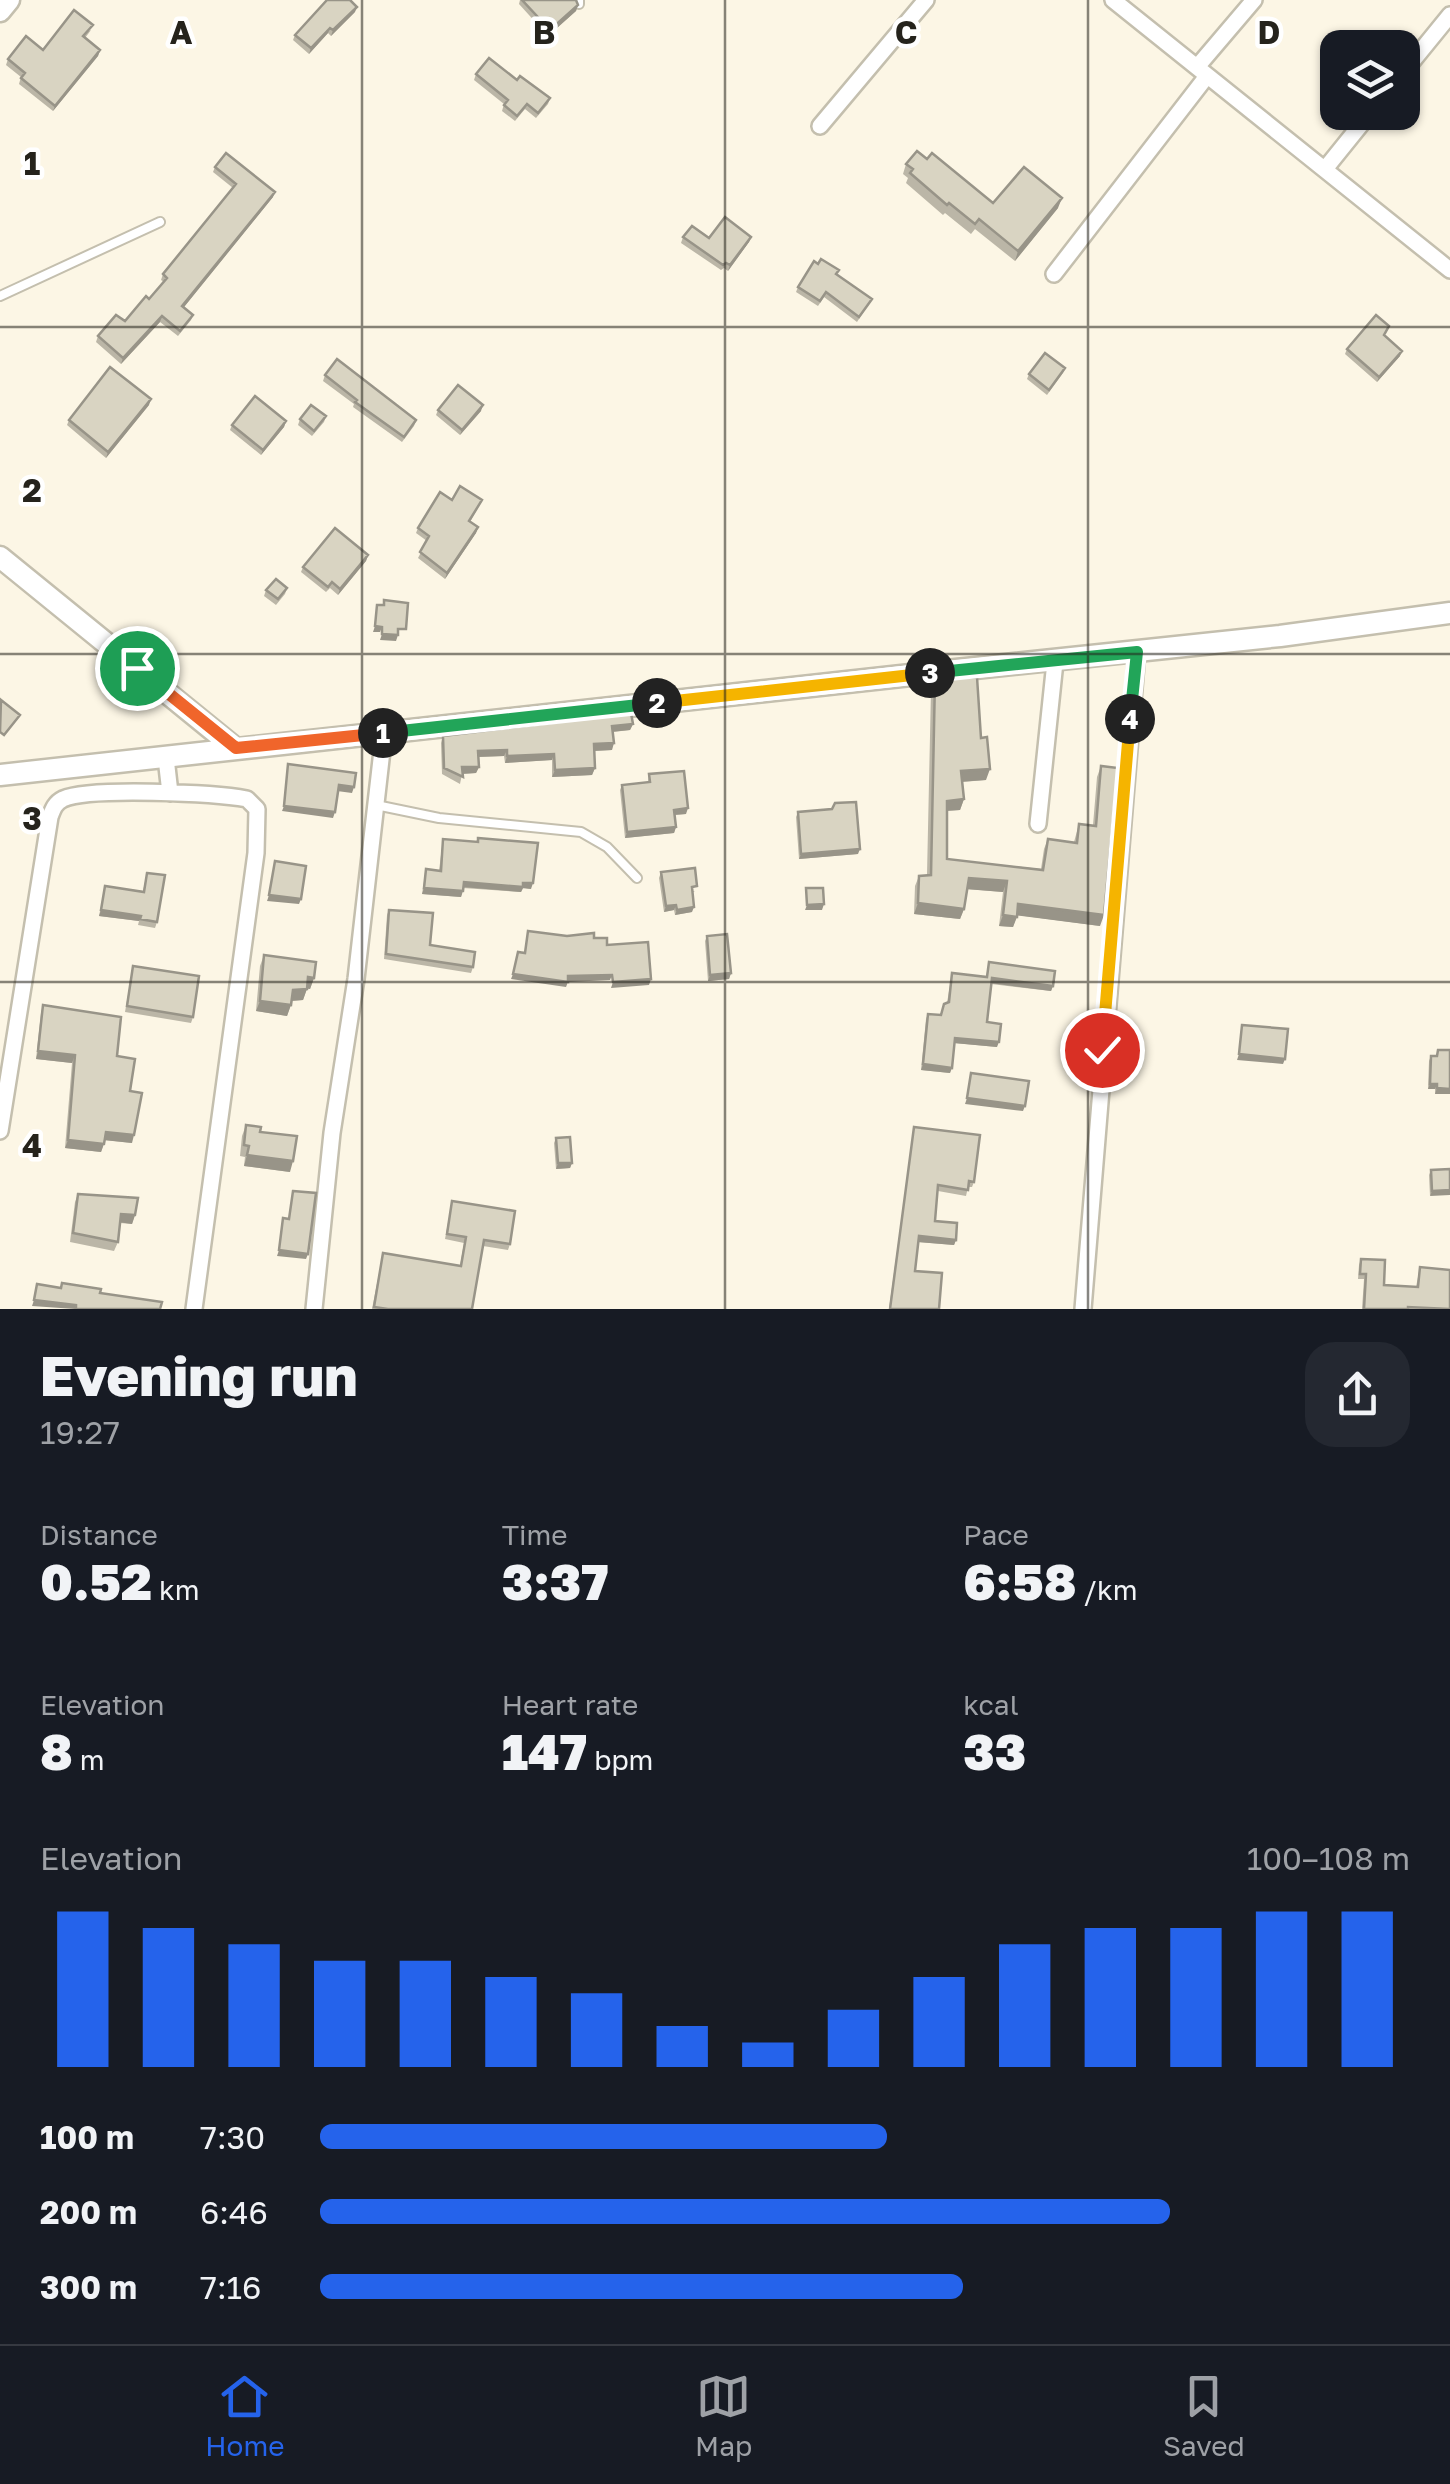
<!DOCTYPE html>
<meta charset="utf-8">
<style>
body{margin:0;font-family:"Golos Text",sans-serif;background:#242831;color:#f1f3f6;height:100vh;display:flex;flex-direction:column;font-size:38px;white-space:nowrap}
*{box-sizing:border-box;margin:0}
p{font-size:32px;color:#9ea1a6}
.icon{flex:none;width:55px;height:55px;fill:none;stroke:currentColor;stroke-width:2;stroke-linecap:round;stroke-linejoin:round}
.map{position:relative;height:1309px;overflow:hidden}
.drawer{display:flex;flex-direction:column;background:#171b24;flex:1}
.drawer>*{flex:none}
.fabs{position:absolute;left:1320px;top:30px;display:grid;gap:20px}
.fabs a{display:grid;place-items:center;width:100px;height:100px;border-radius:20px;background:#171b24;box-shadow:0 2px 8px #0004;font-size:50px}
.pin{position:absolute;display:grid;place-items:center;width:85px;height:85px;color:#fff;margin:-42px;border:5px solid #fff;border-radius:50%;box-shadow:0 2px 10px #0007}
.km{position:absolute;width:50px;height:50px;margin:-25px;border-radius:50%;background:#222;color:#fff;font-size:28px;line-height:50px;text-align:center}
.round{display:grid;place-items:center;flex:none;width:105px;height:105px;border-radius:30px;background:#242831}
.summary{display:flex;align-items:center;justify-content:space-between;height:170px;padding:0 40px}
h1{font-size:55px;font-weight:800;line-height:75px}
.metrics{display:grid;grid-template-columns:repeat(3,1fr);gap:15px;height:170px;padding:10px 40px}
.metrics div{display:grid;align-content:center}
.metrics b{font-size:50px;font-weight:800}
.metrics small{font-size:28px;font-weight:400}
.metrics p{font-size:28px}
.chart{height:280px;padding:20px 40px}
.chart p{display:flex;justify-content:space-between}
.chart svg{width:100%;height:180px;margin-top:10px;stroke:#2563eb;stroke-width:6}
ul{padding:0 40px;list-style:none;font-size:32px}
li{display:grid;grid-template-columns:160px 120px 1fr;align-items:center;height:75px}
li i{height:25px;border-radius:12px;background:#2563eb}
.menu{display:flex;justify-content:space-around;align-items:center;height:140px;border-top:2px solid #363941;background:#171b24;font-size:28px;color:#9ea1a6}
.menu a{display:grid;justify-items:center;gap:5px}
.menu .current{color:#2563eb}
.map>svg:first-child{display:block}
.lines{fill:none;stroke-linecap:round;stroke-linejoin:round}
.service-casing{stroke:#c4bfae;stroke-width:12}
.minor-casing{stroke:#c4bfae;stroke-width:20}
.tertiary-casing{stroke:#c4bfae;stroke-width:25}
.service{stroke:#fff;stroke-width:8}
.minor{stroke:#fff;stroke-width:15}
.tertiary{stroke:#fff;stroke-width:20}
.wall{fill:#bbb6a7}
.shaded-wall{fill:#989488}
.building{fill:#d9d4c2;stroke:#989488;stroke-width:2.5}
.split-1-casing{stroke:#fff;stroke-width:20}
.split-2-casing{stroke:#fff;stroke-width:20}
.split-3-casing{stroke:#fff;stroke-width:20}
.split-4-casing{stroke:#fff;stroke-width:20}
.split-5-casing{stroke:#fff;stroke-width:20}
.split-1{stroke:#f0652b;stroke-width:12}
.split-2{stroke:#22a559;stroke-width:12}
.split-3{stroke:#f5b400;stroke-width:12}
.split-4{stroke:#22a559;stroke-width:12}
.split-5{stroke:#f5b400;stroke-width:12}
.grid{fill:none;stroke:#25231c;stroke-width:2.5;stroke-opacity:0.55}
.grid-label{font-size:32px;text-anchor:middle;font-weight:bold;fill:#25231c;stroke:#fff;stroke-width:9;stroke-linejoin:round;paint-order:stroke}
</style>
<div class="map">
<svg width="1450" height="1309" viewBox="0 0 1450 1309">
<rect width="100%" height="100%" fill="#fcf6e5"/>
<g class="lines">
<g class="service-casing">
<path id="service" d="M579 4V0
M0 296 160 222
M376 805 439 818 581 832 607 847 637 878"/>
</g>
<g class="minor-casing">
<path id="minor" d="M1113 0 1450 270
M1197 67 1254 0
M1402 74 1450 15
M820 126 926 0
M1325 169 1371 112
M1054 274 1207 76
M166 758 170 793
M1038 824 1055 662
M0 1131 50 817C53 809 55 803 63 799 90 787 215 793 247 799L257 809 256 853 194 1309
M314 1309 332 1133 356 979 384 733
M1083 1309 1137 652"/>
</g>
<g class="tertiary-casing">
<path id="tertiary" d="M0 11 9 0
M0 557 236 749
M0 775 956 670 1280 636 1450 613"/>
</g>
<use href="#service" class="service"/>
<use href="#minor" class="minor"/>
<use href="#tertiary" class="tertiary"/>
</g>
<path class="wall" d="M520 0H576L578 5 576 11 548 36 519 4Z
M355 12 331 36 328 33 309 54 293 40 295 35Z
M91 30 85 38 100 50 98 56 53 111 19 84 21 77 6 65 8 59 43 50Z
M476 74 517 80 550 98 548 104 536 118 525 109 515 121 502 111 504 104 474 80Z
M906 164 993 203 1058 208 1015 261 975 229 971 234 945 213 943 215 906 183 908 178 903 174Z
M215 167 273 197 184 307 193 315 191 320 178 336 160 322 121 364 96 342 98 336 125 321 149 299 164 282 161 280 163 274 233 188 213 172Z
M683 237 709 238 751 237 749 242 728 271 724 268 721 270 681 243Z
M837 275 872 299 857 322 824 297 818 306 796 292 798 287Z
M1347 349 1400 356 1377 382 1345 354Z
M1065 368 1063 373 1047 395 1027 379 1029 374Z
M325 375 416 420 414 426 402 442 353 407 354 404 323 381Z
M149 405 106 458 67 425 69 420Z
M438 410 481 411 460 435 436 415Z
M326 416 324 422 312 436 298 425 300 419Z
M286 421 284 427 261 455 230 430 232 425Z
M452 500H482L470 522 478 527 476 533 445 579 418 558 427 541 416 533 418 528Z
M368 555 366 561 338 595 330 588 326 592 301 572 303 567Z
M287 588 285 594 276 605 264 596 266 590Z
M935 679 981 738 986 780 962 782 964 799 960 810 947 811V859L1041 869 1044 849 1048 839 1074 842 1079 824 1093 825 1097 777 1101 766 1100 926 1017 915 1013 927 999 926 1003 892 967 889 964 909 960 919 914 914 915 886 919 876 927 875 931 690Z
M633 724 630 730 613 732 612 750 594 751 595 768 592 775 552 777V760L505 763 504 756 478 757 479 767 476 773 462 774 460 784 442 774 441 743 443 736Z
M649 774 686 814 675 815 676 827 674 833 625 838 620 790 622 785 648 782Z
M798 812 858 854 799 859 796 817Z
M478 838 531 889 523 888 521 892 463 888 461 897 422 894 426 869 439 871 443 839 476 842Z
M661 872 695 892H693L692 912 675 915 674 910 664 912 659 878Z
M147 873 157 922 155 928 138 925 139 921 99 916 105 886 143 891Z
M389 910 430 945 473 967 471 973 384 959 387 915Z
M707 936 731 973 729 979 708 981 705 941Z
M264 955 314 978 310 989 307 988 303 1000 292 1001 287 1016 256 1011 260 966Z
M989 962 1053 986 1051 991 991 984 987 1022 997 1047 955 1043 950 1073 921 1070 926 1019 928 1014 940 1015 947 1003 952 973 986 977Z
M133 966 193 1017 191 1023 125 1012Z
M43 1005 117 1056 130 1091 132 1143 105 1140 101 1152 65 1148 72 1063 36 1059 41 1013Z
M1438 1050 1450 1094H1435V1089H1428L1429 1061 1431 1056H1436Z
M246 1125 260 1132 290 1172 244 1166 245 1157 240 1156 242 1136Z
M914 1127 974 1182 972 1187H968L966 1196 938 1191 935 1221 956 1240 954 1245 919 1242 915 1271 939 1309H889Z
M556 1138 572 1163 570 1168 556 1169 554 1143Z
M1450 1169 1430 1196 1429 1175 1431 1170Z
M78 1194 135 1215 132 1224 120 1223 118 1242 114 1251 70 1242 75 1202Z
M452 1201 510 1244 508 1250 483 1246 472 1309H372L383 1253 460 1266 464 1243 445 1239Z
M1361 1259 1384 1285 1416 1287 1420 1267 1450 1309H1362L1364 1279H1358L1359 1265Z"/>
<path class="shaded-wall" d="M578 5 576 11 548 36 550 30Z
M357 7 355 12 331 36 333 30Z
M330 28 328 33 309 54 311 48Z
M100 50 98 56 53 111 55 106Z
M275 192 273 197 180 312 182 306Z
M1062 198 1058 208 1015 261 1018 251Z
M751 237 749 242 728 271 730 265Z
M162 316 160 322 121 364 123 358Z
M1402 351 1400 356 1377 382 1379 377Z
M151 399 149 405 106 458 108 452Z
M483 405 481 411 460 435 462 430Z
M286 421 284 427 261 455 263 450Z
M478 527 476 533 445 579 447 573Z
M368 555 366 561 338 595 340 589Z
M375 626 382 627 380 632H373Z
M382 634 398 635 396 641 380 640Z
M633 724 630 730 610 732 612 726Z
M614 743 612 750 592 751 594 744Z
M507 750 504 756 476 757 478 751Z
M554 754 552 760 505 763 507 756Z
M462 767H479L476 773 460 774Z
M595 768 592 775 552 777 555 770Z
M990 769 986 780 958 782 961 771Z
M339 785 354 787 352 793 337 791Z
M964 799 960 810 943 811 947 801Z
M284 806 335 812 333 818 282 811Z
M688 808 686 814 672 815 674 810Z
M676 827 674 833 625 838 627 832Z
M860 849 858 854 799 859 801 854Z
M969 878 1007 881 1003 892 965 889Z
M464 882 523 883H533L531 889 523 888 521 892 462 887Z
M424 888 463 891 461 897 422 894Z
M269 895 301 899 299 904 267 901Z
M918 903 964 909 960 919 914 914Z
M824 904 822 910H805L807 905Z
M1018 904 1104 915 1100 926 1014 915Z
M676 905 674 910 664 912 666 906Z
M694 907 692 912 675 915 677 910Z
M101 910 141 916 139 921 99 916Z
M1003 915 1017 917 1013 927 999 926Z
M731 973 729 979 708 981 710 975Z
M513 974 568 976 612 975 610 980 568 982 566 987 511 979Z
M308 977 314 978 310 989 304 988Z
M992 978 1053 986 1051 991 990 983Z
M651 979 649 985 611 988 613 982Z
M307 989 303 1000 289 1001 293 990Z
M260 1001 291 1005 287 1016 256 1011Z
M955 1038 999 1042 997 1047 953 1043Z
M38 1051 75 1055 72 1063 36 1059Z
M1239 1054 1285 1059 1283 1064 1237 1060Z
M923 1064 952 1068 950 1073 921 1070Z
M1430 1084H1437L1435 1089H1428Z
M1437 1088 1450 1089V1094H1435Z
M967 1098 1025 1106 1023 1111 965 1104Z
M106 1132 134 1135 132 1143 103 1140Z
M68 1140 104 1144 101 1152 65 1148Z
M247 1155 293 1161 290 1172 244 1166Z
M558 1163H572L570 1168 556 1169Z
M1450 1190V1195L1430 1196 1432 1191Z
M121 1214 135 1215 132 1224 118 1222Z
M919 1236 956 1240 954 1245 917 1242Z
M279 1250 308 1254 306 1259 277 1256Z
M34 1300 76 1305 75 1309 32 1306Z"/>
<path class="building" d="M327 0H350L357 7 333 30 330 28 311 48 295 35Z
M522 0H576L578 5 550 30Z
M74 10 93 25 83 36 100 50 55 106 21 78 25 73 8 59 26 36 43 50Z
M489 58 517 80 520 76 550 98 538 113 527 104 517 116 504 105 508 100 476 74Z
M917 151 927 159 932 153 993 203 1024 167 1062 198 1018 251 979 219 975 224 949 203 947 205 910 173 913 169 906 164Z
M226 153 275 192 182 306 193 315 180 331 162 316 123 358 98 336 116 315 125 321 146 296 149 299 167 278 163 274 236 184 215 167Z
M725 217 751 237 730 265 726 263 723 265 683 237 692 226 709 238Z
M821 259 839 270 836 274 872 299 859 317 826 292 820 301 798 287 814 261 818 264Z
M1376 315 1389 326 1384 335 1402 351 1379 377 1347 349Z
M1045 353 1065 368 1049 390 1029 374Z
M337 359 416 420 404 437 355 402 357 400 325 375Z
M110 367 151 399 108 452 69 420Z
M458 385 483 405 462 430 438 410Z
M255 396 286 421 263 450 232 425Z
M311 405 326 416 314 431 300 419Z
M460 486 482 500 469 521 478 527 447 573 420 552 429 536 418 528 440 492 452 500Z
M335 528 368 555 340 589 332 582 328 587 303 567Z
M276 579 287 588 278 599 266 590Z
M384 600 408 603 406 629H398V635L382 634V627L375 626 377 605H384Z
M977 677 981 738 987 737 990 769 961 771 964 799 947 801V859L1043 870 1048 839 1077 843 1079 824 1096 826 1101 766 1118 768 1104 915 1018 904 1017 917 1003 915 1007 881 969 878 964 909 918 903 919 876 931 875 935 679Z
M1 700 20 715 4 735 0 732Z
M631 713 633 724 612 726 614 743 594 744 595 768 555 770 554 754 507 756V750L478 751 479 767H462L463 777 444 768 443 736Z
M288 764 356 773 354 787 339 785 335 812 284 806Z
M684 771 688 808 674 810 676 827 627 832 622 785 650 782 649 774Z
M856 802 860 849 801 854 798 812 832 809 835 803Z
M478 838 538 843 533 883H523V887L464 882 463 891 424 888 426 869 441 871 443 839 478 842Z
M275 861 306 866 301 899 269 895Z
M695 868 697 886 692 887 694 907 677 910 676 905 666 906 661 872Z
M147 873 165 875 157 922 140 919 141 916 101 910 105 886 144 892Z
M806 888H823L824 904 807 905Z
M389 910 433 913 430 945 475 952 473 967 386 954Z
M528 931 567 936 594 933V938H607V945L648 942 651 979 613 982 612 975 568 976V982L513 974 518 952 525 953Z
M727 934 731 973 710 975 707 936Z
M264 955 316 962 314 978 308 977 307 989 293 990 291 1005 260 1001Z
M989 962 1055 971 1053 986 992 978 987 1022 1001 1024 999 1042 955 1038 952 1068 923 1064 928 1014 941 1015 944 1004 949 1002 952 973 987 977Z
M133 966 199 976 193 1017 127 1006Z
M43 1005 121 1017 117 1056 135 1059 130 1091 142 1093 134 1135 106 1132 104 1144 68 1140 75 1055 38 1051Z
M1242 1025 1288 1029 1285 1059 1239 1054Z
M1438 1050H1450V1089L1437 1088V1084H1430L1431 1056H1437Z
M971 1073 1029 1081 1025 1106 967 1098Z
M246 1125 261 1127 260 1132 297 1136 293 1161 247 1155 249 1146 244 1145Z
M914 1127 980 1135 974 1182 969 1181 968 1190 938 1185 935 1221 957 1223 956 1240 919 1236 915 1271 942 1273 939 1309H890Z
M570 1137 572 1163H558L556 1138Z
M1450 1169V1190L1432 1191 1431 1170Z
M293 1191 316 1193 308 1254 279 1250 283 1218 289 1219Z
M78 1194 138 1198 135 1215 121 1214 118 1242 73 1233Z
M452 1201 515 1211 510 1244 484 1240 472 1309H388L374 1307 383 1253 461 1266 466 1237 447 1234Z
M1361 1259 1385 1260 1384 1285 1418 1287 1420 1267 1450 1270V1309L1408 1307V1309H1364L1366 1274H1360Z
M62 1283 101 1289 100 1293 162 1302 160 1309H76V1305L34 1300 37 1284 61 1288Z"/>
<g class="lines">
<g class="split-1-casing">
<path id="split-1" d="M137 668 236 748 383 733"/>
</g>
<g class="split-2-casing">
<path id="split-2" d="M383 733 657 703"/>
</g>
<g class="split-3-casing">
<path id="split-3" d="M657 703 930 673"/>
</g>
<g class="split-4-casing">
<path id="split-4" d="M930 673 1137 652 1130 719"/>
</g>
<g class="split-5-casing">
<path id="split-5" d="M1102 1050 1130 719"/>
</g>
<use href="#split-1" class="split-1"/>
<use href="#split-2" class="split-2"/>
<use href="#split-3" class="split-3"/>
<use href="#split-4" class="split-4"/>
<use href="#split-5" class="split-5"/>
</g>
<path class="grid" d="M362 0V1309M725 0V1309M1088 0V1309M0 327H1450M0 654H1450M0 982H1450"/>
<g class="grid-label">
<text x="181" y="44">A</text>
<text x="544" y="44">B</text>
<text x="906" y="44">C</text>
<text x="1269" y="44">D</text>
<text x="32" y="175">1</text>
<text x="32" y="502">2</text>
<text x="32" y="830">3</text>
<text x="32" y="1157">4</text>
</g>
</svg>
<div class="fabs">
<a><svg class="icon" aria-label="layers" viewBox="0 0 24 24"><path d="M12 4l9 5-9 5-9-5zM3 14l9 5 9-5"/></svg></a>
</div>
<div class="pin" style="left:137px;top:668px;background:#1e9e55"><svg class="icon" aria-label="arrive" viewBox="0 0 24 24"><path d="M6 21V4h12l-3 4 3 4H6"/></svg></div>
<div class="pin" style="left:1102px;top:1050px;background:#d93025"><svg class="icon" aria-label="check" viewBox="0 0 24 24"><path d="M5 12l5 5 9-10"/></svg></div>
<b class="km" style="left:383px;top:733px">1</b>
<b class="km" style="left:657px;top:703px">2</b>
<b class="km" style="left:930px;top:673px">3</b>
<b class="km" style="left:1130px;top:719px">4</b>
</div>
<section class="drawer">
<div class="summary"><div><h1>Evening run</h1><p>19:27</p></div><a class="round"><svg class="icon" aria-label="share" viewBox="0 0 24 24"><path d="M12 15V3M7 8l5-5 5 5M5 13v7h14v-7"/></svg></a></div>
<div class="metrics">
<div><p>Distance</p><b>0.52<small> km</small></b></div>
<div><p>Time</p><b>3:37</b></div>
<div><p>Pace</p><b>6:58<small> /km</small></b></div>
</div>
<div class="metrics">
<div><p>Elevation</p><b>8<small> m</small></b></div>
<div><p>Heart rate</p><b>147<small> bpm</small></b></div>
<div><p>kcal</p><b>33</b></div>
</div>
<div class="chart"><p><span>Elevation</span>100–108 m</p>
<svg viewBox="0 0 160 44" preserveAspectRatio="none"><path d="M5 44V6M15 44V10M25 44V14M35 44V18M45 44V18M55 44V22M65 44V26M75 44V34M85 44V38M95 44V30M105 44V22M115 44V14M125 44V10M135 44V10M145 44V6M155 44V6"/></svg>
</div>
<ul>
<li><b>100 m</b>7:30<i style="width:52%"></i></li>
<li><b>200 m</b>6:46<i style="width:78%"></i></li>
<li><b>300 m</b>7:16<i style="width:59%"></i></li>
</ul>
</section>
<nav class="menu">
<a class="current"><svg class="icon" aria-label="home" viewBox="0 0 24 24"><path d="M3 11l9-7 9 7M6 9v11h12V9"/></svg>Home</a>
<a><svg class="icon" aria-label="map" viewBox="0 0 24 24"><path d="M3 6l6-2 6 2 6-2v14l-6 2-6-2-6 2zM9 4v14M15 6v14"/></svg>Map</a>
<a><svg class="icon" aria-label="saved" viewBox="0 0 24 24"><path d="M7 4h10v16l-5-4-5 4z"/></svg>Saved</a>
</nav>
